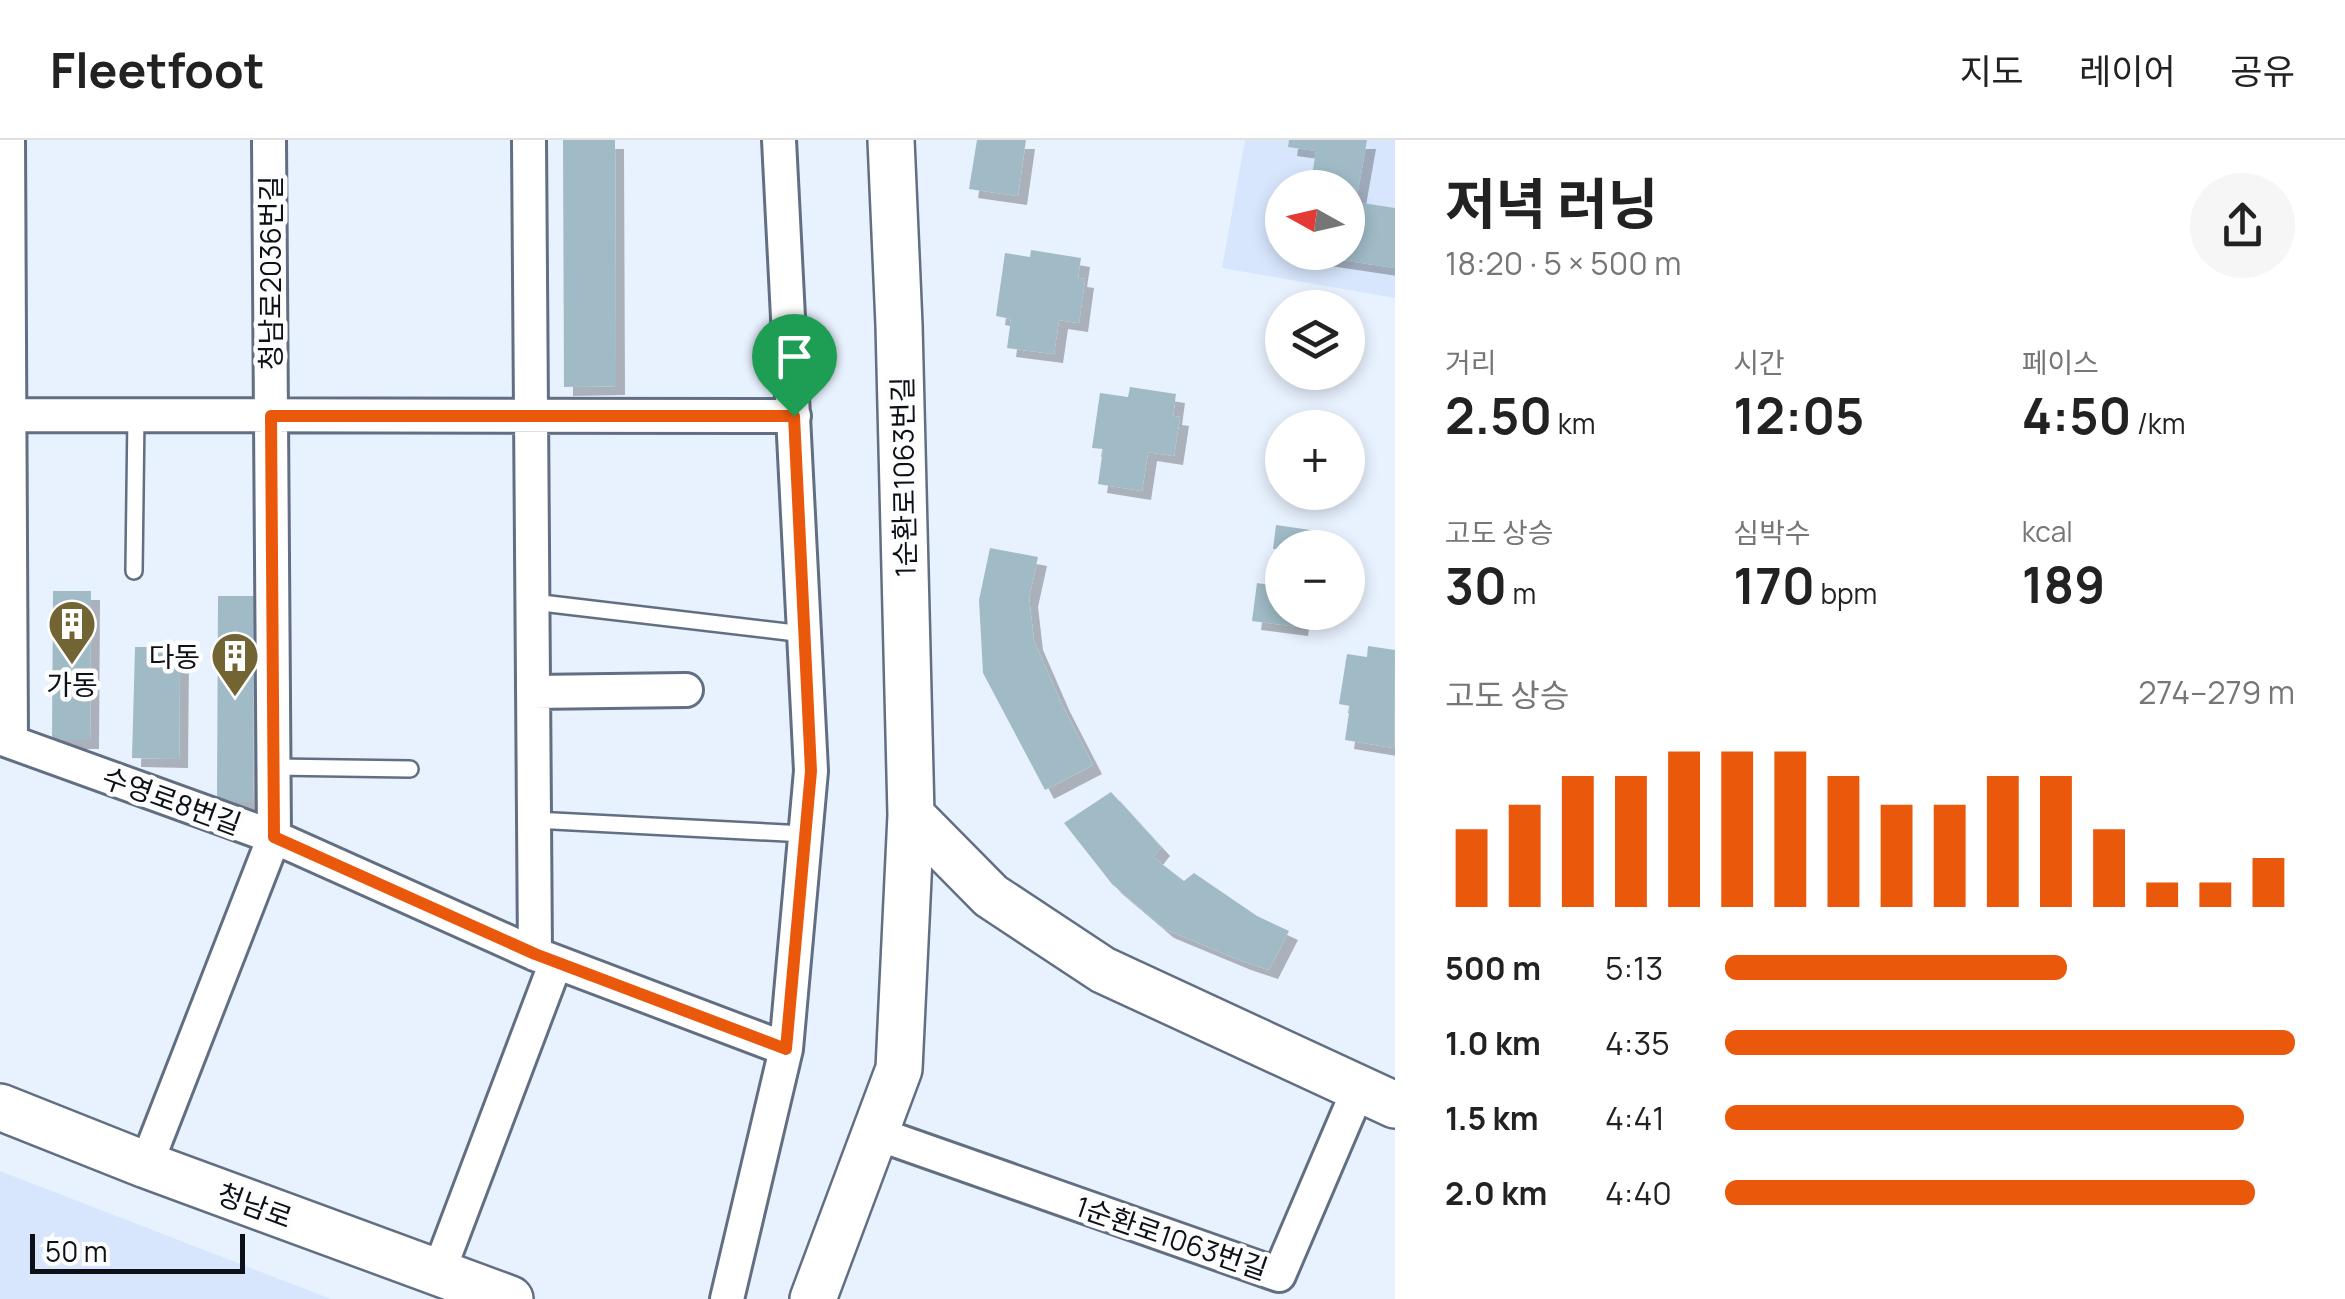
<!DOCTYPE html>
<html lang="ko">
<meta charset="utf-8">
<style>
body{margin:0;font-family:Manrope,"Noto Sans KR",sans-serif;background:#f6f6f6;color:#222;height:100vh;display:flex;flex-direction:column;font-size:38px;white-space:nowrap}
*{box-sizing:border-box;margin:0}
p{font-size:32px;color:#767676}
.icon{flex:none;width:55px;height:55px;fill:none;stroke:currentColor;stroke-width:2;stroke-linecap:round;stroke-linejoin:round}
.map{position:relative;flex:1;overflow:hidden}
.drawer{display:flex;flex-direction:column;background:#fff;width:950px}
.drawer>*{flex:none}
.needle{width:65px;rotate:278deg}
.controls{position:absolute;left:1265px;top:30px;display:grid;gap:20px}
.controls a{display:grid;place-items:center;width:100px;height:100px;border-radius:50%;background:#fff;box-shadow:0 5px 15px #0003;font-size:50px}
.scale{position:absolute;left:30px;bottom:25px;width:215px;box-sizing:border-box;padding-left:10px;border:5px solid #0c1018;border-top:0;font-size:28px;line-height:35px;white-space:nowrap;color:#0c1018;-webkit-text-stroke:8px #fdfdfd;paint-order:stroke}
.pin{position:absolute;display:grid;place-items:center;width:85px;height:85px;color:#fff;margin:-102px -42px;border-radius:50% 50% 50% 0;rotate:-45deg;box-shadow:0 0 10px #0007}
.pin .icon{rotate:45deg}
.round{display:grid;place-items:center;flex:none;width:105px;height:105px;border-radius:52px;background:#f6f6f6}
.overview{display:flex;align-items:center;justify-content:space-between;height:170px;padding:0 50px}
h1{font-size:55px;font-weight:700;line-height:75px}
.figures{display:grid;grid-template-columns:repeat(3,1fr);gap:15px;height:170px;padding:10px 50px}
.figures div{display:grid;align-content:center}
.figures b{font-size:50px;font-weight:700}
.figures small{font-size:28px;font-weight:400}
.figures p{font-size:28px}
.chart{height:280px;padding:20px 50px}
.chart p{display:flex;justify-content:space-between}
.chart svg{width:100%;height:180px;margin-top:10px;stroke:#ea580c;stroke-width:6}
ul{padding:0 50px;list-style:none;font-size:32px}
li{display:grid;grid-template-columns:160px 120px 1fr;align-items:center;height:75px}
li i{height:25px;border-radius:12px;background:#ea580c}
header{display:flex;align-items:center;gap:60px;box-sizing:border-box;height:140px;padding:0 50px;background:#fff;border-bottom:2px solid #e0e0e0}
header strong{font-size:48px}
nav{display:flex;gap:55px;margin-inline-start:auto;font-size:35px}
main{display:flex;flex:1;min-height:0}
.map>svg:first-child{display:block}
.built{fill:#d8e6fd;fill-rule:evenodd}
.building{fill:#a0bbc6;filter:url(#shadow)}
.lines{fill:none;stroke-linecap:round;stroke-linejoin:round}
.lane-casing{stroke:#626f82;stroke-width:20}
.street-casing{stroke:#626f82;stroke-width:38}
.secondary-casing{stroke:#626f82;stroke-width:50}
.lane{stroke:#fff;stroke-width:15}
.street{stroke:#fff;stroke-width:32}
.secondary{stroke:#fff;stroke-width:45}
.route-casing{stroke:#fff;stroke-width:20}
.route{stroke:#ea580c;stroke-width:12}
.labels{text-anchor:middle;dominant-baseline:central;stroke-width:9;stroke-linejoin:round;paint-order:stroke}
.street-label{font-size:28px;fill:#0c1018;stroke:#fdfdfd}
.poi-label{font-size:28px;fill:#0c1018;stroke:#fdfdfd;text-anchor:end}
</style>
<header>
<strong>Fleetfoot</strong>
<nav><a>지도</a><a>레이어</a><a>공유</a></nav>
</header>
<main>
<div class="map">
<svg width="1395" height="1159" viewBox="0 0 1395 1159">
<defs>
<filter id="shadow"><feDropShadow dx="9" dy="9" stdDeviation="0" flood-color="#0004"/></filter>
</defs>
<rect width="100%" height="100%" fill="#e8f1fe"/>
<path class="built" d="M1245 0H1395V158L1222 128ZM1282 48H1348V112H1282Z
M0 1031 331 1159H0Z"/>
<path class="building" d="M563 0H615L616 246 564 247Z
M977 0H1026L1018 56 969 49Z
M1289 0H1367L1356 62 1395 68V128L1308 115V112H1348V48H1310L1316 11 1288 7Z
M1031 110 1081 118 1078 138 1085 139 1079 183 1059 180 1054 214 1007 208 1011 179 996 176 1005 113 1030 117Z
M1130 247 1176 254 1173 276 1180 277 1174 316 1148 312 1142 351 1098 344 1103 309 1092 308 1100 253 1128 257Z
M1276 385 1331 393 1329 408 1273 409Z
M990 408 1038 417 1029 458 1034 501 1061 563 1093 625 1045 650 983 533 979 460Z
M1280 422H1282V472H1301L1299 487 1252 481 1257 443 1277 446Z
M53 451H91L90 600H52Z
M218 456H254L253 662H217Z
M1368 506 1395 510 1394 608 1345 600 1350 566 1339 564 1347 514 1367 517Z
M135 507H180L179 619 132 618Z
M1111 652 1161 707 1153 717 1184 741 1194 733 1257 776 1289 791 1269 830 1242 821 1165 789 1112 744 1064 683Z"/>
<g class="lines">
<g class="lane-casing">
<path id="lane" d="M134 431 136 275
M533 462 804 494
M274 627 410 629
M534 680 805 694"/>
</g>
<g class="street-casing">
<path id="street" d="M8 0 11 602
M529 0 535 814
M0 275 794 276
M533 552 686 550
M0 598 274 697 535 814 786 909
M875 993 1279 1135 1359 948
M146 1025 274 697 269 0
M439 1131 556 822
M727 1159 786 909 811 631 779 0"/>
</g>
<g class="secondary-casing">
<path id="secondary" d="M891 0 899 185 911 675 991 756 1103 830 1395 965
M0 967 146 1025 510 1159
M813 1159 899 929 911 675"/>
</g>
<use href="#lane" class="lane"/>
<use href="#street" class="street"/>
<use href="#secondary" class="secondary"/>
</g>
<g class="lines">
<g class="route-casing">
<path id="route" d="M271 276H794L811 631 786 909 535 814 274 697Z"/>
</g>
<use href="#route" class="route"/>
</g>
<defs>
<g id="building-pin" transform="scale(2.5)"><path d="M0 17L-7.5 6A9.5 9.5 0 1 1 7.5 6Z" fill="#736533" stroke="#fdfdfd"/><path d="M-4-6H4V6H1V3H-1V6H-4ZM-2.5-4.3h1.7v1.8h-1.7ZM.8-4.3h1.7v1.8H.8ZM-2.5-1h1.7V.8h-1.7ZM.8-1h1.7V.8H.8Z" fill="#fff"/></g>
</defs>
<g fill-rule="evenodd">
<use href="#building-pin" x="72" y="484"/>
<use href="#building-pin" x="235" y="516"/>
</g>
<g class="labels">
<g class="street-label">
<text transform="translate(270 133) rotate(-90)">청남로2036번길</text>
<text transform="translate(903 337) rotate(-91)">1순환로1063번길</text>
<text transform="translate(172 660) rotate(20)">수영로8번길</text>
<text transform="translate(255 1065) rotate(20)">청남로</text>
<text transform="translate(1172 1097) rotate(19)">1순환로1063번길</text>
</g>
<g class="poi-label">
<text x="200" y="516">다동</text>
<text x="72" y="544" text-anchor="middle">가동</text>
</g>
</g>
</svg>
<div class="controls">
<a><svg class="needle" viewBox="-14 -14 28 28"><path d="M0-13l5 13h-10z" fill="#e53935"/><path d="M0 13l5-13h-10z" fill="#767676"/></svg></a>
<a><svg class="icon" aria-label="layers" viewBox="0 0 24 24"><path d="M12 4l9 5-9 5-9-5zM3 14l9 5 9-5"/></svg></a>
<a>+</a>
<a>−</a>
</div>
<div class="scale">50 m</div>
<div class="pin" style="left:794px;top:276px;background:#1e9e55"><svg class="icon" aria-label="arrive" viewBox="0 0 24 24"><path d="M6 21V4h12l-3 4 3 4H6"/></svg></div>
</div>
<section class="drawer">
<div class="overview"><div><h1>저녁 러닝</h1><p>18:20 · 5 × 500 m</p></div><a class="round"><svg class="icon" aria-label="share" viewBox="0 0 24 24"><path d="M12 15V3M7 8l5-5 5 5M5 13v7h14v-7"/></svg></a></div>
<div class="figures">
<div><p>거리</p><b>2.50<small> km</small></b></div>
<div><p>시간</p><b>12:05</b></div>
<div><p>페이스</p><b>4:50<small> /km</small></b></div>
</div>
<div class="figures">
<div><p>고도 상승</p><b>30<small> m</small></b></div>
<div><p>심박수</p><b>170<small> bpm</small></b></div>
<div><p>kcal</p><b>189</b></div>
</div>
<div class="chart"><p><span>고도 상승</span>274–279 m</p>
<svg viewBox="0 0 160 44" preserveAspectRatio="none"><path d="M5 44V25M15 44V19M25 44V12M35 44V12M45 44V6M55 44V6M65 44V6M75 44V12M85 44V19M95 44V19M105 44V12M115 44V12M125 44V25M135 44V38M145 44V38M155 44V32"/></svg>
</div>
<ul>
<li><b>500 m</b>5:13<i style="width:60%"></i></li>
<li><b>1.0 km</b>4:35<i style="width:100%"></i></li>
<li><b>1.5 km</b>4:41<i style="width:91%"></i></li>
<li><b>2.0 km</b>4:40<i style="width:93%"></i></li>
</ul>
</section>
</main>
